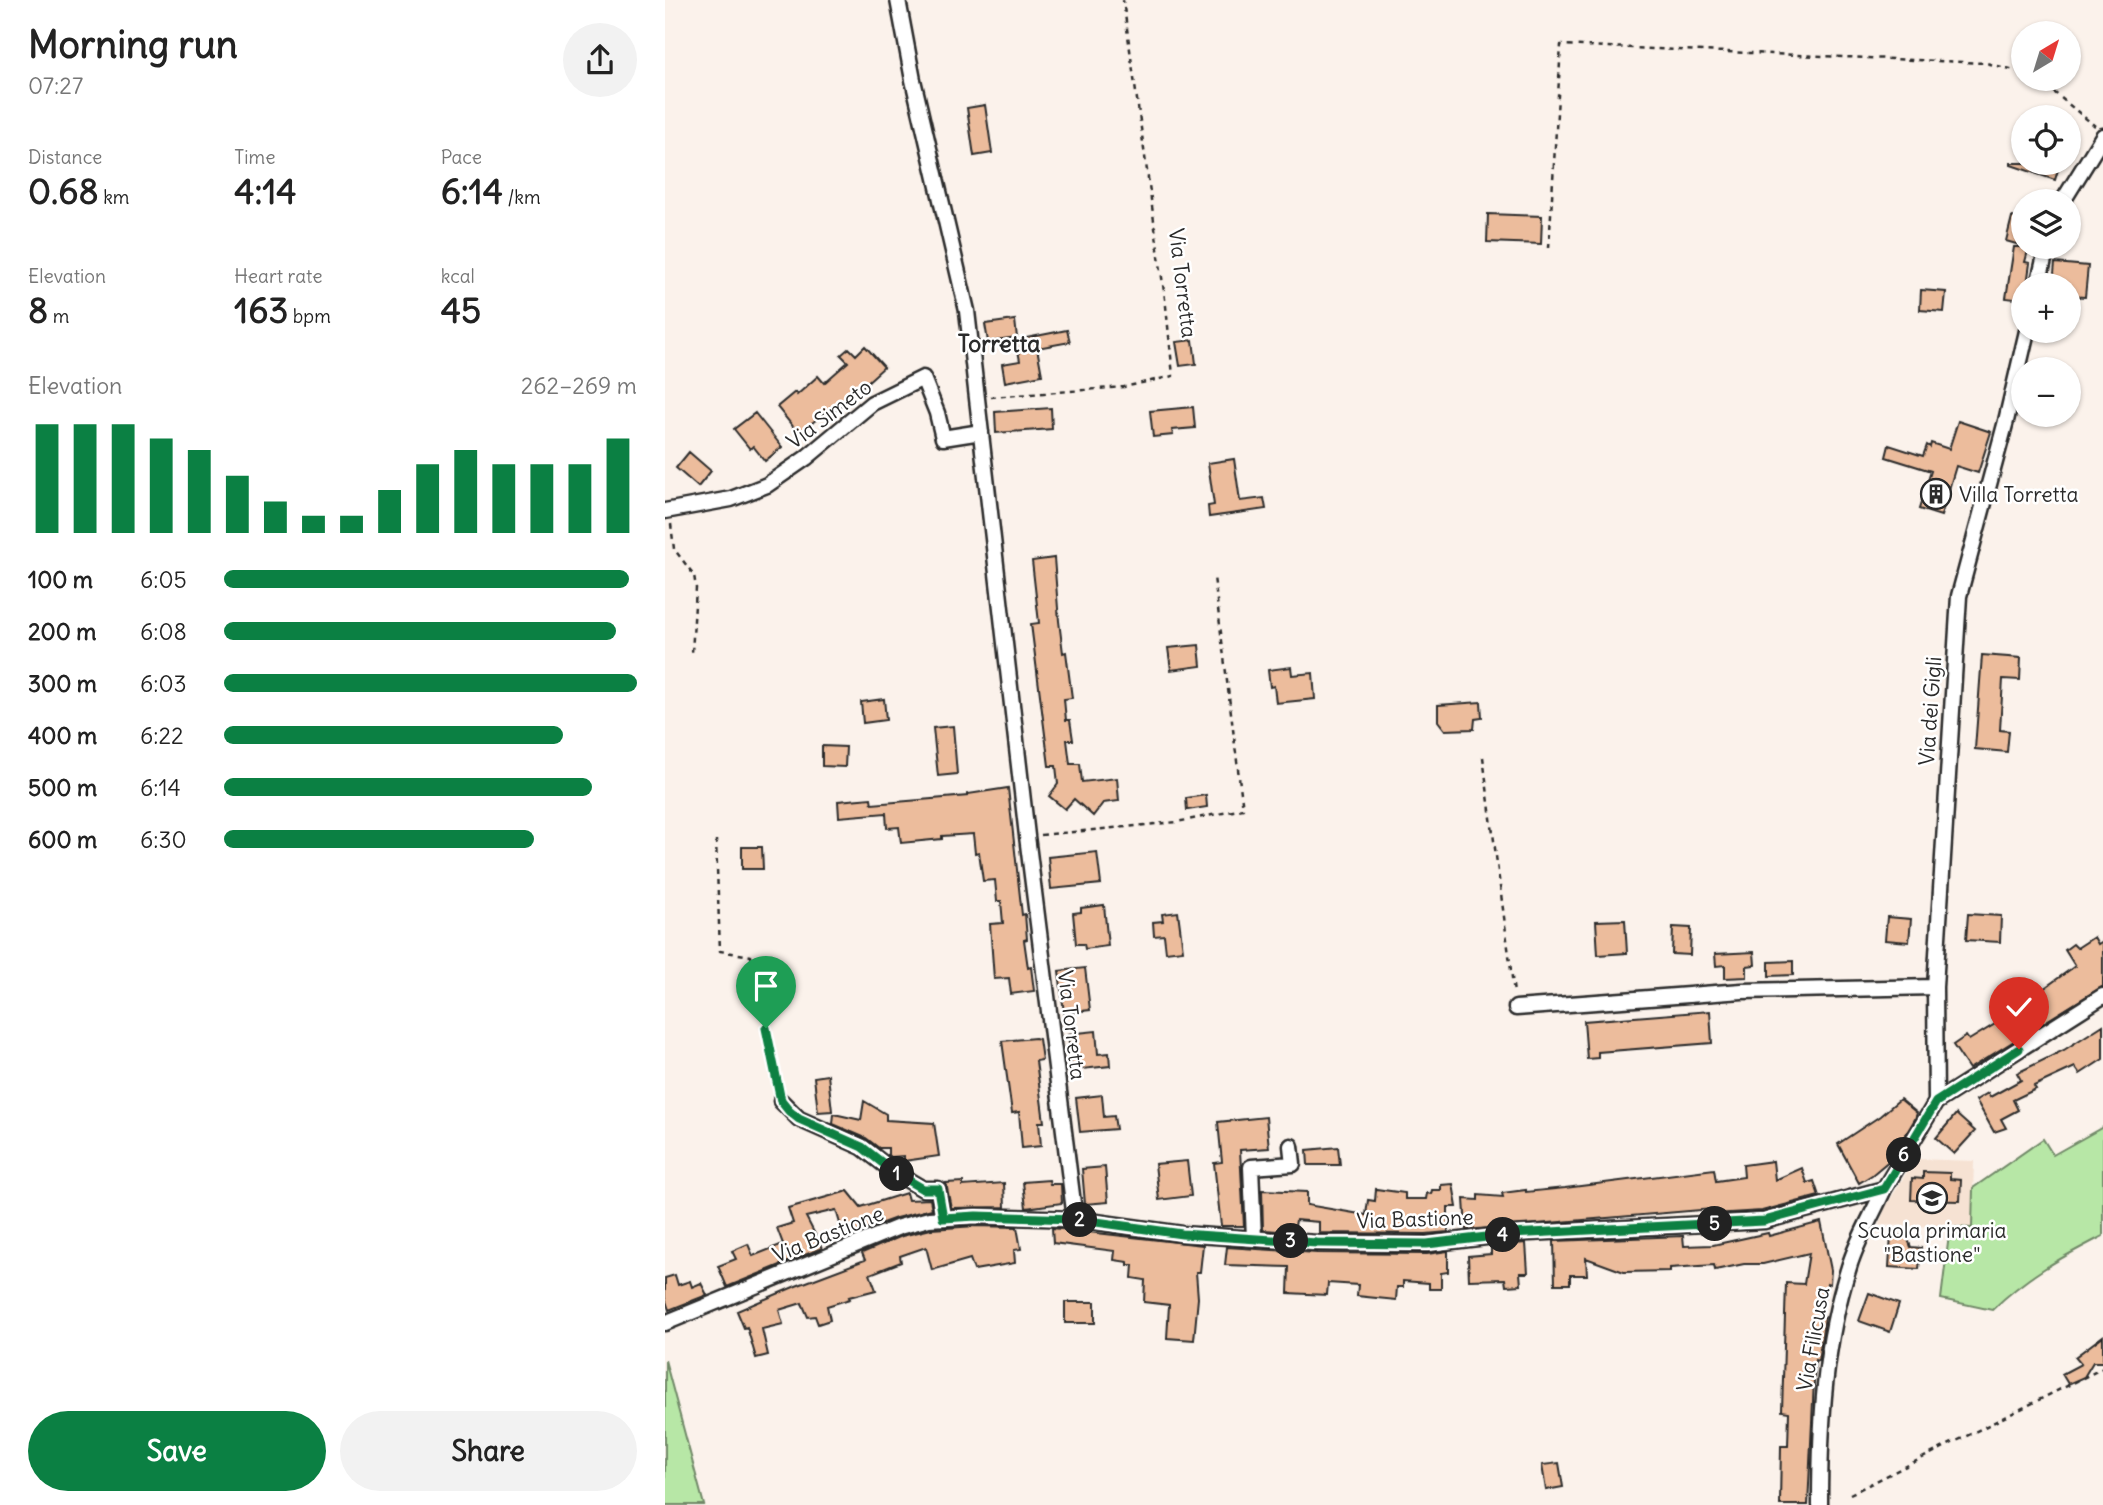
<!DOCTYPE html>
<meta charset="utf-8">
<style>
body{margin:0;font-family:Delius,sans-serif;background:#f2f2f2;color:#222;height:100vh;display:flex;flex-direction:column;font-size:26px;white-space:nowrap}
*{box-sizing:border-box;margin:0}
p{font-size:23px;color:#767676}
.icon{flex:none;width:38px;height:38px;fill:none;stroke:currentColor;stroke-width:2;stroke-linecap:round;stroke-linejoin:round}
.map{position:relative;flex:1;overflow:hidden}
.side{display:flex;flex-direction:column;background:#fff;width:665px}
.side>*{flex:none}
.needle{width:46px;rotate:38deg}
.fabs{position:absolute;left:1346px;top:21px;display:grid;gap:14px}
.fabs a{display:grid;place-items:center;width:70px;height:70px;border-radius:50%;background:#fff;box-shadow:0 2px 5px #0004;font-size:35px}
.pin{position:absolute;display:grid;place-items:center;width:60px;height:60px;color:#fff;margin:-72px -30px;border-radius:50% 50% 50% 0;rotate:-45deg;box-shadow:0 0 7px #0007}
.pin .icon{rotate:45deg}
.km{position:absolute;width:35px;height:35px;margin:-18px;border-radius:50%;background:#222;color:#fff;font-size:19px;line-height:35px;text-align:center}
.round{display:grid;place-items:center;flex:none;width:74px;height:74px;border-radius:37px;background:#f2f2f2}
.overview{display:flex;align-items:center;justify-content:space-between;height:119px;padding:0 28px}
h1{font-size:38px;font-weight:800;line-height:52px}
.figures{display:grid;grid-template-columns:repeat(3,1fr);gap:10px;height:119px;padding:7px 28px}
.figures div{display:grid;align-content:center}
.figures b{font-size:35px;font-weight:800}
.figures small{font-size:19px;font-weight:400}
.figures p{font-size:19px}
.chart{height:196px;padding:14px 28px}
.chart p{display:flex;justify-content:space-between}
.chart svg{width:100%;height:126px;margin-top:7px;stroke:#0b8043;stroke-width:6}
.action{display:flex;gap:14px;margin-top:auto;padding:14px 28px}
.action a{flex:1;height:80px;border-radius:42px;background:#0b8043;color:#fff;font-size:28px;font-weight:800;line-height:80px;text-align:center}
.action a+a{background:#f2f2f2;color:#222}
ul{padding:0 28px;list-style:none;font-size:23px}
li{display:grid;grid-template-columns:112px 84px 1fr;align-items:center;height:52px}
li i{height:18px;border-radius:9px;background:#0b8043}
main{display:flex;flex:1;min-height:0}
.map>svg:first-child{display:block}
.built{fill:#f6e2d3}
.green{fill:#b7e7a6;stroke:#718968;stroke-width:2}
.building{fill:#ecbc9c;stroke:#2b2b2b;stroke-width:2}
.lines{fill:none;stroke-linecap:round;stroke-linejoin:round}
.minor-casing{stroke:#2b2b2b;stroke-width:19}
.path{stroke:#2b2b2b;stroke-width:2.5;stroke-dasharray:5 5;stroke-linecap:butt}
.minor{stroke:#fff;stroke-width:14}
.route-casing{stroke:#fff;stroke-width:14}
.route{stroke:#0b8043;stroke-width:9}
.labels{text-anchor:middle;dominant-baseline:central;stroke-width:5;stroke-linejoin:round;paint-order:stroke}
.street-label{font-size:21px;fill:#2b2b2b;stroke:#fff}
.poi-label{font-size:21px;fill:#2b2b2b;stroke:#fff;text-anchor:start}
.neighbourhood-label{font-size:23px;font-weight:bold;fill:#2b2b2b;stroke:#fff}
</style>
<main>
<section class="side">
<div class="overview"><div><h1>Morning run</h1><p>07:27</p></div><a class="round"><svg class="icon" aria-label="share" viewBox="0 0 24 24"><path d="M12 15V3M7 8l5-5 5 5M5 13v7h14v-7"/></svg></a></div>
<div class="figures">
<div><p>Distance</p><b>0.68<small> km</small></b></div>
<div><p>Time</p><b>4:14</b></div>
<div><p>Pace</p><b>6:14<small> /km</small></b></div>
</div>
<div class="figures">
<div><p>Elevation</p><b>8<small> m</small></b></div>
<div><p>Heart rate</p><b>163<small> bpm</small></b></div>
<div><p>kcal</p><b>45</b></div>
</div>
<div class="chart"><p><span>Elevation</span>262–269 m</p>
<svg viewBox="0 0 160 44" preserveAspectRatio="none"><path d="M5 44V6M15 44V6M25 44V6M35 44V11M45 44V15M55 44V24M65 44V33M75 44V38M85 44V38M95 44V29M105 44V20M115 44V15M125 44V20M135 44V20M145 44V20M155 44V11"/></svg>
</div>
<ul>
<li><b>100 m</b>6:05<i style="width:98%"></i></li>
<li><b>200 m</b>6:08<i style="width:95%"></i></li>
<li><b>300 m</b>6:03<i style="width:100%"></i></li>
<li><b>400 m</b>6:22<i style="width:82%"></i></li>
<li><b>500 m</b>6:14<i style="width:89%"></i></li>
<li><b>600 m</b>6:30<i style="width:75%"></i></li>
</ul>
<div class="action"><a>Save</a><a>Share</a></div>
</section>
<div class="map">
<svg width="1438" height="1505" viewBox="0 0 1438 1505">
<rect width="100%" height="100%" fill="#fbf2eb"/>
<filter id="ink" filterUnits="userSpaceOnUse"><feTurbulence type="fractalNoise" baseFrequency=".0143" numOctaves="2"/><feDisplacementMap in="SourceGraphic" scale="14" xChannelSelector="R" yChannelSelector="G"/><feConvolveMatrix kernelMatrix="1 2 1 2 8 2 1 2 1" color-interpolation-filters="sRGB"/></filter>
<g filter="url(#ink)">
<path class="built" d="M1250 1159 1309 1161 1307 1228 1214 1225 1220 1208Z"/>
<path class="green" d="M1438 1127V1236C1395 1258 1362 1276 1327 1310L1276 1299 1285 1227 1307 1228 1308 1188 1378 1139 1388 1155Z
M0 1360 39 1505H0Z"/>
<path class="building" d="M320 105 327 153 309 156 302 108Z
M1346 163H1395L1390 180 1346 165Z
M823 214 877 216 876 244 822 242Z
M1347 217 1358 220V246L1341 241Z
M1349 247H1364L1360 262 1365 263 1362 285H1358V300L1341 298Z
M1390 263 1423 266 1420 297 1404 296V285H1388Z
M1256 290 1281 292 1279 312 1255 310Z
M350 320 352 338 323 342 320 324Z
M402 330 405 342 372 348 377 375 340 382 337 364 355 361 351 340Z
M528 340 531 364 515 366 511 342Z
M200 346 219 367 170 411 166 407 134 434 112 407 130 392 132 395 153 376 159 383 183 362 176 355 184 348 191 355Z
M528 407 530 428 507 430 508 435 488 437 485 411Z
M386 408 387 429 331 433 330 412Z
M90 413 117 447 100 461 88 446 85 449 69 429Z
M1293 421 1326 432 1313 473 1291 466 1276 516 1254 509 1266 471 1221 457 1224 445 1258 456 1262 445 1265 447 1266 443 1284 449Z
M24 452 46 471 33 487 11 468Z
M569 459 575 501 599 498 601 509 544 517 543 506 549 505 543 463Z
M389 558 394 621 398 653 401 652 407 698 399 699 401 720H405L408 740H402L405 764H415L417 782 452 778 454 801 438 803 428 816 409 799 400 809 384 796 393 784 391 766H384L366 624 374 623 367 561Z
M534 645 536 666 506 670 503 648Z
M1317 655 1356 658 1355 680 1338 679 1335 730 1344 731 1342 752 1310 749Z
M626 667 627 675 648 673 650 699 611 703 609 686 605 687 603 670Z
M219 699 221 720 198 723 196 702Z
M816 702 817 718 810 719 809 729 780 730 773 721V705Z
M288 726 292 774 273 776 268 728Z
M157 746 181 747 180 767 157 766Z
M343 788 357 915 360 914 362 939 359 940 363 968 366 967 369 991 346 994 344 978 329 979 325 924 338 923 336 901H332L330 880 318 881 314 852 310 853 308 834 277 836V839L236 843 234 827 222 828 221 813 174 817 173 801 206 798 207 804 303 796V794Z
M541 795 542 807 522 810 521 798Z
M77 847H97L98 869H77Z
M432 852 436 884 386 889 383 857Z
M439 905 443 946 420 949 419 944H411L408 913 416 912V908Z
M513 912 518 950 501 952 499 935 489 936 488 922 498 921 497 914Z
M1303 914 1336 916 1335 942 1301 940Z
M1222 917 1246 919 1244 942 1220 940Z
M960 920 962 953 933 955 931 921Z
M1008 927 1026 928 1025 955 1007 954Z
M1429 937 1433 944 1438 941V986L1304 1069 1288 1045 1301 1036 1304 1040 1366 1002 1361 994 1376 986 1378 989 1410 966 1400 950 1408 944 1412 948Z
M1089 952 1090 965 1082 966V977L1060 978V965L1051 966 1050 954Z
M1128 961V975L1104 976V962Z
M420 968 425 1010 399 1013 394 971Z
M1045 1011 1047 1043 933 1052V1058L922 1059 919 1021Z
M1438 1025V1059L1415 1074 1410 1067 1369 1086 1371 1089 1348 1100 1353 1110 1336 1119 1341 1128 1329 1132 1311 1100 1323 1093 1325 1097 1356 1080 1352 1073 1399 1050Z
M431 1031 433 1054 444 1053 445 1066 407 1070 403 1034Z
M370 1038 374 1039 377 1060 371 1061 379 1122H374L376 1146 357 1148 354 1112 347 1113 337 1041Z
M163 1075 167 1111 153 1112 149 1077Z
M437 1095 439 1117 449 1116 451 1129 415 1132 411 1098Z
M1235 1099 1252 1113 1250 1119 1226 1159 1207 1175 1194 1183 1173 1144 1215 1116Z
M199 1101 221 1114V1120L269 1123 274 1156 239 1161V1156L225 1157 223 1155V1148H214L201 1138 168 1124 169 1114 196 1120Z
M1291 1114 1310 1131 1289 1154 1271 1138Z
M601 1117 604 1148 575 1150 579 1226H556L549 1163 557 1162 553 1122Z
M673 1147 675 1165H643L642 1150Z
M522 1161 526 1196 494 1200 490 1164Z
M1108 1161 1110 1180 1137 1168 1142 1183 1149 1181 1154 1196 1097 1211 1048 1214 1047 1209 801 1230 799 1199 813 1200V1195L838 1197 837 1193 861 1190V1192L900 1188 1049 1169 1051 1181 1079 1177 1078 1165Z
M440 1167 443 1202 420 1204 417 1169Z
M1258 1172 1285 1173V1179L1296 1180 1295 1201 1246 1200 1247 1178 1258 1179Z
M384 1180 385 1184H396L397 1203 361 1208 358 1182Z
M298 1182V1186L339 1183 340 1207 286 1208 281 1183Z
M788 1184 792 1207H783V1232L761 1234 654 1233V1222L631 1220 629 1232 598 1230 597 1190 642 1192V1205L701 1215 703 1200 710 1201 711 1189 740 1193V1199H761L762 1193 766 1194 767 1190H776V1185Z
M183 1191 196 1207 241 1193 243 1200 265 1199 267 1209 231 1218 179 1237 171 1210 141 1217 157 1248 62 1287 53 1266 71 1259 67 1251 83 1244 88 1256 118 1244 112 1228 128 1223 123 1208Z
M1156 1222 1166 1270 1165 1284 1162 1283 1161 1294H1159L1156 1316 1160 1317 1153 1361 1150 1360 1143 1505H1115L1116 1446H1123L1124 1412 1117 1411 1121 1283 1139 1284 1144 1253 1098 1264H1079L1050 1270 1049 1265 1005 1268V1271L959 1272 921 1258 922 1275H905V1284H890L889 1241 1018 1236 1019 1246 1048 1245 1103 1233 1104 1236Z
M311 1226 352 1227 356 1249 349 1250 350 1263 309 1270 305 1259 267 1270 261 1247 235 1256 236 1262 205 1274 211 1290 184 1297 185 1299 162 1306 165 1320 153 1324 150 1316 143 1317 137 1303 114 1310 118 1324 97 1329 103 1355 91 1358 82 1327 79 1328 72 1311 131 1286 200 1260 197 1253 237 1236 266 1229Z
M387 1228 538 1245 535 1272H531L533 1298 529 1340 502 1338 504 1305 479 1302 480 1280 467 1278 468 1265H463V1262L449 1260 450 1251 388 1243Z
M1226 1235 1242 1237 1246 1247 1256 1248 1254 1269 1224 1267Z
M861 1243 863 1273H855L856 1285 841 1286 840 1279 804 1280 803 1256 826 1254V1246Z
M562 1247 652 1253 762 1254 783 1251V1272L776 1273V1289H764V1283L738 1281V1287H732L731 1300 692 1296 693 1285 663 1283 662 1295 623 1293 624 1267 560 1265Z
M10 1275 13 1285 25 1281 27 1287 36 1283 42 1295 4 1310 0 1298V1278Z
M1204 1293 1234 1304 1225 1332 1194 1321Z
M400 1302H430V1323H400Z
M1438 1336V1362H1428L1419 1377 1403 1384 1397 1374 1416 1364 1410 1357Z
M894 1463 898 1487 881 1490 877 1465Z"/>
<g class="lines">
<g class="minor-casing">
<path id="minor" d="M233 0 248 80 302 311 362 836 410 1219
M1398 201 1438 136
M1373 285 1382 247
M0 511 66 499 102 485 141 458 207 403 258 378 272 413 278 438 316 432
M851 1008 1077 991 1270 987
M116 1101 134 1119 197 1147 229 1172 258 1189H273L278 1218
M1271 1102 1270 987 1294 596 1341 421 1362 331
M589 1238 586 1167 628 1164 626 1146
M0 1323 234 1227 264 1219 311 1216 410 1219 517 1234 652 1243 762 1244 847 1234 1099 1221 1219 1189 1271 1102 1438 996
M1155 1505C1155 1424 1159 1344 1184 1267 1192 1240 1208 1214 1219 1189"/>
</g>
<path class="path" d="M1373 79 1430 126
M884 248 896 45 1321 63 1358 72
M326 397 459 387 508 376 501 306 458 0
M6 524 9 549 29 575 31 588 27 653
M818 757 849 993
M376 835 512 822 578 809 549 577
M51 840 55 951 86 956 114 1087
M1185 1494 1438 1368"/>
<use href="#minor" class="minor"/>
</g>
</g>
<g class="lines" filter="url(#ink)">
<g class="route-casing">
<path id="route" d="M101 1028 116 1101 124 1111 134 1119 197 1147 229 1172 258 1189H273L278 1218 311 1216 410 1219 517 1234 652 1243 762 1244 847 1234 1099 1221 1219 1189 1271 1102 1354 1049"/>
</g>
<use href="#route" class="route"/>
</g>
<defs>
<g id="building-ring" transform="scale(1.575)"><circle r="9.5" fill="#fff" stroke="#2b2b2b" stroke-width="1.5"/><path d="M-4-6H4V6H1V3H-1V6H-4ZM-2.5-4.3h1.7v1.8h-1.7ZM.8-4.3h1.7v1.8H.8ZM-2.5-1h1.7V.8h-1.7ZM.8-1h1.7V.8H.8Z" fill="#2b2b2b"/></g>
<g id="school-ring" transform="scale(1.575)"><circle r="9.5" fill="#fff" stroke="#2b2b2b" stroke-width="1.5"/><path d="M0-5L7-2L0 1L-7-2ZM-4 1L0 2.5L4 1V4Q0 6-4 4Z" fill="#2b2b2b"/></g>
</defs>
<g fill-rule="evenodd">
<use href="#building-ring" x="1271" y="494"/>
<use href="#school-ring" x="1267" y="1198"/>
</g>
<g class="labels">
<g class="street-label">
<text transform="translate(518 283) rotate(83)">Via Torretta</text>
<text transform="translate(164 414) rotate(-37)">Via Simeto</text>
<text transform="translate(1265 711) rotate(-86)">Via dei Gigli</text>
<text transform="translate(407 1025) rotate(83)">Via Torretta</text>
<text transform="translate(750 1219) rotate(-2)">Via Bastione</text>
<text transform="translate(163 1234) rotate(-22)">Via Bastione</text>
<text transform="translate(1148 1339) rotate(-80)">Via Filicusa</text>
</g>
<g class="poi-label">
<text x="1294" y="494">Villa Torretta</text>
<text x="1267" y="1230" text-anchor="middle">Scuola primaria<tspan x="1267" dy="24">"Bastione"</tspan></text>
</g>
<g class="neighbourhood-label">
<text x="334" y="343">Torretta</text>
</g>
</g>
</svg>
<div class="fabs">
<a><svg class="needle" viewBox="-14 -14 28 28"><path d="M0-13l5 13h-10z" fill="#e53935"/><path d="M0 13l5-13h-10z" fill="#767676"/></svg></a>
<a><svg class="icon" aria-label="locate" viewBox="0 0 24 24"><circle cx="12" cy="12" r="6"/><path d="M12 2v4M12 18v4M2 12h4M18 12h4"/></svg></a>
<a><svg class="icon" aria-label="layers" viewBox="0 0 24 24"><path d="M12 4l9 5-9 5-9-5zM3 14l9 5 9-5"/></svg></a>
<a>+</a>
<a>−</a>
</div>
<div class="pin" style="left:101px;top:1028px;background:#1e9e55"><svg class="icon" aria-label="arrive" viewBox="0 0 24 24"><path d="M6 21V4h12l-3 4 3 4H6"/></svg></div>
<div class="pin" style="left:1354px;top:1049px;background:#d93025"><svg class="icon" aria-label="check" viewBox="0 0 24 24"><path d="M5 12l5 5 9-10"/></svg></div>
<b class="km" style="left:232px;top:1174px">1</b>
<b class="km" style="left:415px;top:1220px">2</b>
<b class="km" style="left:626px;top:1241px">3</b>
<b class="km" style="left:838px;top:1235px">4</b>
<b class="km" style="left:1050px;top:1224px">5</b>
<b class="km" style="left:1239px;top:1155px">6</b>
</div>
</main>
